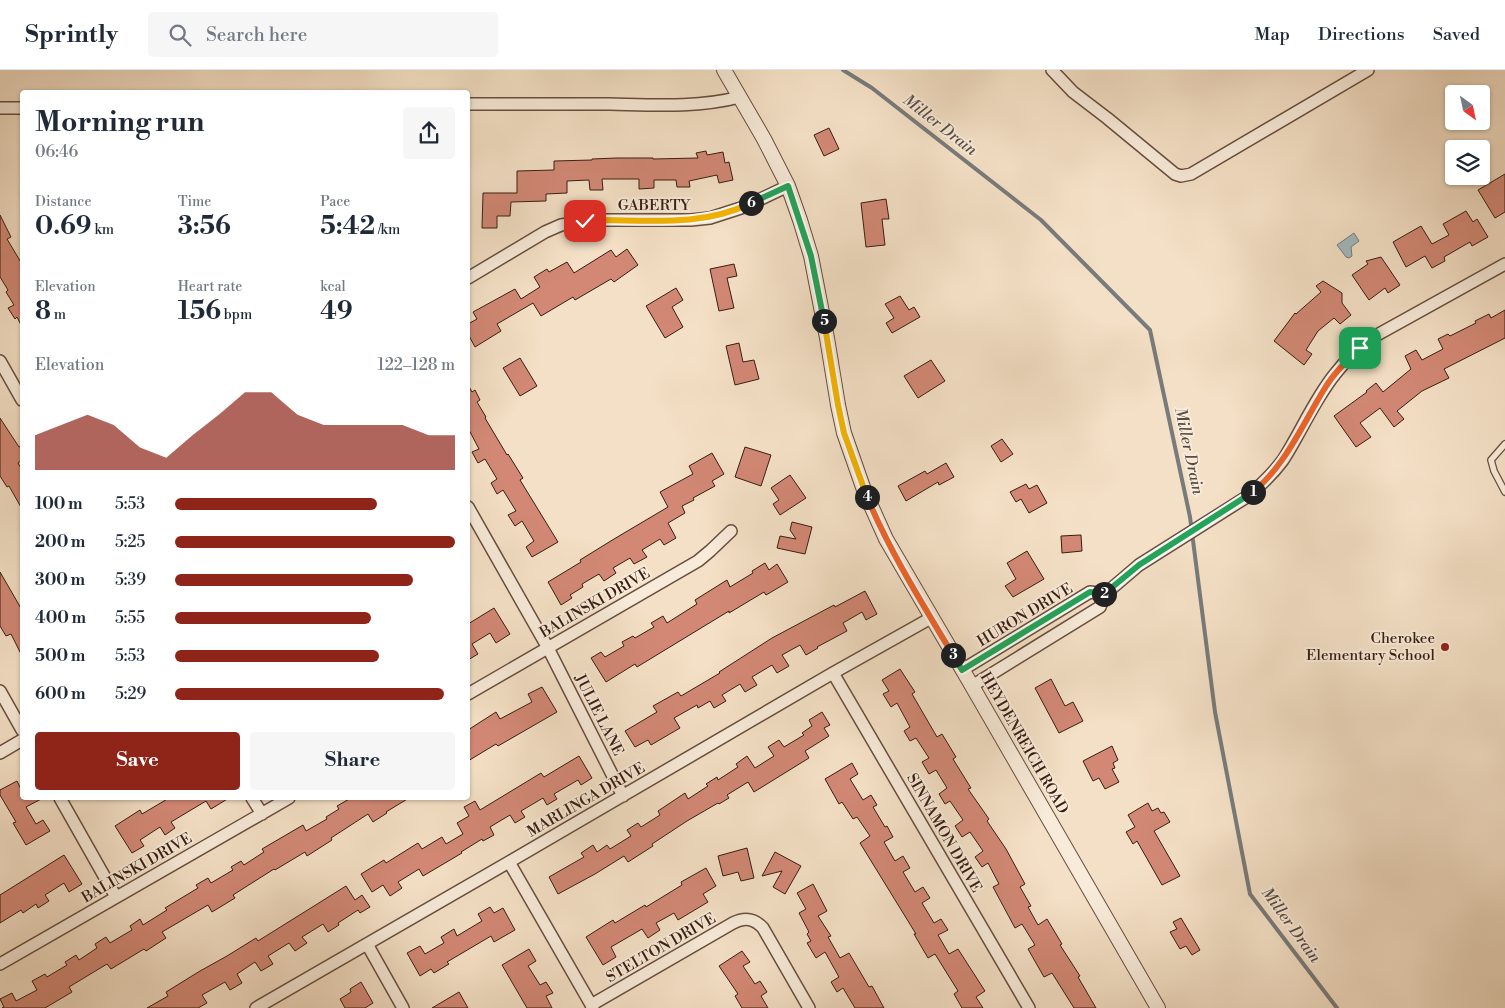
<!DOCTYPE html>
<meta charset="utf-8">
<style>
body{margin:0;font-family:"Libre Bodoni",serif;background:#f6f6f7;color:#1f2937;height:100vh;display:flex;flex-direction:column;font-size:19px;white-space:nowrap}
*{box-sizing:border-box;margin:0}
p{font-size:16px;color:#747a83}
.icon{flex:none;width:28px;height:28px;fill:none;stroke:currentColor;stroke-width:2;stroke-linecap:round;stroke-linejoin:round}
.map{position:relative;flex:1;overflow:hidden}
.panel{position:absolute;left:20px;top:20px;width:450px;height:710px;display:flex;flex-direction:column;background:#fff;border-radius:5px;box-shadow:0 1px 4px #0004}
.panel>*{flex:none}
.needle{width:32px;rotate:147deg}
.tools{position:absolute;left:1445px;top:15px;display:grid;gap:10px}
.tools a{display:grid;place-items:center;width:45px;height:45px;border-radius:5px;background:#fff;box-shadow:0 1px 4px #0004;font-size:25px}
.pin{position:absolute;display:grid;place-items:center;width:42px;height:42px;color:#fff;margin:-21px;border-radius:10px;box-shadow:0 2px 8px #0006}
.km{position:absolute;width:25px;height:25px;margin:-12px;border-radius:50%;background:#222;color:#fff;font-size:14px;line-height:25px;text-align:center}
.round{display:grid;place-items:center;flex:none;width:52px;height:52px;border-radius:5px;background:#f6f6f7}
.headline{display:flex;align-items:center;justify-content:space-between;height:85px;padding:0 15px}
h1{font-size:28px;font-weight:700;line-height:38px}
.metrics{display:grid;grid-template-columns:repeat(3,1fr);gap:8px;height:85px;padding:5px 15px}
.metrics div{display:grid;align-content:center}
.metrics b{font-size:25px;font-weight:700}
.metrics small{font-size:14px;font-weight:400}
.metrics p{font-size:14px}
.chart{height:140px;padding:10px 15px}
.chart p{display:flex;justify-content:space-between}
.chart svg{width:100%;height:90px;margin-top:5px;fill:#8f2418;opacity:.7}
.primary-button{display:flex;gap:10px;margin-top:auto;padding:10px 15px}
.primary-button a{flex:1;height:58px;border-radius:5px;background:#8f2418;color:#fff;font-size:20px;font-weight:700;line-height:58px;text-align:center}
.primary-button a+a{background:#f6f6f7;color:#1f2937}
ul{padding:0 15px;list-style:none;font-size:16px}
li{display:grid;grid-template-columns:80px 60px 1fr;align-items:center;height:38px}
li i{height:12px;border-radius:6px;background:#8f2418}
header{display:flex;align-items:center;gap:30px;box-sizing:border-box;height:70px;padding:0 25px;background:#fff;border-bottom:1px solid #e0e1e3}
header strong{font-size:24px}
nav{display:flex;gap:28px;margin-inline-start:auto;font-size:18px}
.search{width:350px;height:45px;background:#f6f6f7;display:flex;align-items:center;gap:12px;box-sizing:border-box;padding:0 18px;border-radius:5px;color:#747a83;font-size:19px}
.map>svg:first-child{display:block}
.water{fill:#a2bac1;stroke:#787b7b}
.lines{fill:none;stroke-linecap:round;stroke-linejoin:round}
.stream{stroke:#787b7b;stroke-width:4}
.building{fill:#d28875;stroke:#381d11}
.service-casing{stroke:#674e3e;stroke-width:8}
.minor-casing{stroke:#674e3e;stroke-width:14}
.tertiary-casing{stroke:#674e3e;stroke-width:16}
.service{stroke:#f8ebda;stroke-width:5.5}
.minor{stroke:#f8ebda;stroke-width:11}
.tertiary{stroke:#f8ebda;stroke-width:14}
.split-1-casing{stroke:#fff;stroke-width:10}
.split-2-casing{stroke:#fff;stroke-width:10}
.split-3-casing{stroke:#fff;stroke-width:10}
.split-4-casing{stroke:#fff;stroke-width:10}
.split-5-casing{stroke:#fff;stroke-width:10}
.split-6-casing{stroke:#fff;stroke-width:10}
.split-7-casing{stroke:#fff;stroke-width:10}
.split-1{stroke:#f0652b;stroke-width:6}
.split-2{stroke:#22a559;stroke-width:6}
.split-3{stroke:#22a559;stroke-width:6}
.split-4{stroke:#f0652b;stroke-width:6}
.split-5{stroke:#f5b400;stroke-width:6}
.split-6{stroke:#22a559;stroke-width:6}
.split-7{stroke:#f5b400;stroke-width:6}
.poi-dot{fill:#8f2418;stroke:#f8ebda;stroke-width:2}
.labels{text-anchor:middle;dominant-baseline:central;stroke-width:4;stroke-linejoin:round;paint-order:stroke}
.street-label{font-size:15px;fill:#381d11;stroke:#f8ebda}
.poi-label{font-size:15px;fill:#381d11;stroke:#f8ebda;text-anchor:end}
.water-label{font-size:16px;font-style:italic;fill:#584c46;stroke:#f8ebda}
</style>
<header>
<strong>Sprintly</strong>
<div class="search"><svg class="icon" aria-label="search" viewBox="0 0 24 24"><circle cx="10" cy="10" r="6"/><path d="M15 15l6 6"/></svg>Search here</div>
<nav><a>Map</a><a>Directions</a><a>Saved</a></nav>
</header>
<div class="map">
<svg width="1505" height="938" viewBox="0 0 1505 938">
<rect width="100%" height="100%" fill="#f4e0c6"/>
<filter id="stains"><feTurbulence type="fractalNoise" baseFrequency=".004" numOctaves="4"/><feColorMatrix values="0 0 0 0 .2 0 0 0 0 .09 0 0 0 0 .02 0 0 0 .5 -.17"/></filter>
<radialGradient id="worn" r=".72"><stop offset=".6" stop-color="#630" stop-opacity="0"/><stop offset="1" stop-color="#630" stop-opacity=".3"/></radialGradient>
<path class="water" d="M1354 163 1359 171 1351 177 1352 186 1349 188 1346 187 1337 175Z"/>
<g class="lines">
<path class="stream" d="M843 0 872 18 1041 150 1150 260 1190 447 1215 642 1250 824 1337 938"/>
</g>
<path class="building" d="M829 58 839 79 824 86 814 65Z
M706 81 707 85 723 82 725 93 729 92 733 110 719 113 717 105 689 111 690 117H677L676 110H654V118L639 119V109H602L603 120H590L589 110 567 111V123L546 124V131L511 132 510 146H497V158H482L483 123H517V101L554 100V91L592 90V89L616 88H653V89L698 88 696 83Z
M1505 104V142L1495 148 1478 120Z
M886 129 889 149H882L885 175 866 177 861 133Z
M1466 141 1473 152 1477 149 1488 167 1472 176 1470 172 1444 187 1445 191 1432 198 1425 186 1406 197 1393 172 1421 156 1432 174 1449 165 1443 154Z
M0 145 11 167 7 169 22 194V257L17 247 15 249 8 238 14 235 6 222 8 220 0 207Z
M627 179 638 195 614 212 611 209 575 230 573 227 541 246 533 233 497 254 501 261 475 277 468 264V254L477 249 473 242 515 219 521 229 540 217 534 207 547 199 549 202 567 192 574 203 611 180 616 187Z
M1381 187 1400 215 1388 223 1385 218 1369 230 1352 205 1368 194 1366 191Z
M734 194 737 206 727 208 734 238 719 241 710 199Z
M1323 211 1342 223V233L1351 245 1340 254 1334 248 1318 261 1306 280 1312 284 1304 295 1274 271 1295 243 1296 244 1321 222 1316 216Z
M676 218 683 230 672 237 683 257 665 268 646 236Z
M900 226 909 240 914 237 920 247 892 263 886 253 894 248 885 234Z
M1505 240V268L1444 299 1449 308 1422 321 1397 341 1404 349 1394 357 1380 338 1360 353 1371 367 1356 377 1334 346 1367 322 1366 321 1376 313 1383 322 1411 299 1405 286 1416 280 1422 290 1443 279 1438 269 1448 264 1450 266 1476 253 1475 251 1489 244 1491 248Z
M739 273 743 292 754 290 759 309 735 315 726 276Z
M520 288 537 316 520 326 503 298Z
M931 290 945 311 918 328 904 306Z
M468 315 472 322 475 320 480 330 477 332 486 347 485 348 507 385 508 384 523 408 520 410 558 472 532 487 526 477 534 471 522 451 515 456 508 445 516 441 503 420 497 424 491 413 497 409 485 389 478 393 472 382 479 379 468 358Z
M0 348 19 377 22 375V390L18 393 22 400V439L9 416 7 417 0 406Z
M1002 369 1013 384 1001 392 991 376Z
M745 377 771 385 761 416 735 407Z
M712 383 724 404 712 411 715 416 693 428 694 430 682 436 685 443 668 453 676 468 664 475 660 469 642 480 647 487 634 494 630 488 613 498 616 503 604 511 599 504 582 514 583 517 570 525 572 528 561 535 548 512 581 492 580 490 614 469 668 437 660 422 693 404 689 396Z
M946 393 954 407 939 415 938 412 906 431 898 416 925 401 927 404Z
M790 405 806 428 780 445 773 434 779 430 771 418Z
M1026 414 1029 419 1037 415 1047 433 1029 443 1021 429 1016 432 1010 422Z
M792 452 812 457 805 484 777 478 780 466 796 469 790 460Z
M1081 465 1082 481 1062 483 1061 466Z
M1027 481 1044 509 1013 527 1005 516 1016 509 1007 493Z
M765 493 769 500 777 494 788 512 766 525 764 522 729 543V541L637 597 635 594 606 612 591 588 601 582 605 587 624 576 622 572 633 566 635 568 654 557 651 553 663 546 667 553 697 534 695 530 727 510 730 517 753 503 752 501Z
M0 502 22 540V586L11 564 6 566 0 556Z
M865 521 877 544 866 550 862 542 843 553 847 561 817 577 818 578 806 585 800 575 782 585 789 596 777 603 772 595 752 607 757 615 745 622 740 614 722 625 726 631 714 638 710 631 698 638 697 635 674 648 680 658 651 675 648 670 635 677 625 661 657 642 653 636 678 622 681 626 720 603 719 602 772 568 834 535 835 537Z
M494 538 510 564 496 573 490 563 472 574 478 584 468 590V554Z
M900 599 915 622 912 624 937 667 942 664 956 687 953 689 971 718 968 719 989 749 987 751 1006 779 1025 814 1020 817 1031 836 1028 837 1038 855 1047 849 1062 874 1060 875 1080 906 1078 907 1096 938H1074L1052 903 1044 907 1028 879 1035 875 1022 854 1015 858 993 817 999 814 988 793 982 797 975 787 983 781 970 762 962 767 955 756 963 750 950 731 945 734 939 724 947 718 936 700 929 704 922 692 929 688 916 668 910 671 904 661 910 657 897 633 891 637 883 624 889 621 882 610Z
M1051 609 1065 636 1073 632 1083 651 1059 663 1035 618Z
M542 617 557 642 498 676 496 674 468 691V660L496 642 500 649 532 632 528 624Z
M822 642 830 655 824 658 829 666 805 681 809 688 754 722 748 712 727 725 729 728 719 734 718 733 687 751 652 774 653 776 628 792 624 786 595 804 558 824 549 807 584 787 581 783 593 775 597 782 607 775 610 779 631 766 627 760 638 753 641 757 660 745 658 741 685 723 688 729 708 716 706 714 717 707 718 710 738 697 736 694 747 686 755 698 774 686 768 677 779 670 784 677 804 665 802 663 812 656 809 650Z
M1112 676 1118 690 1113 693 1115 698 1112 699 1119 712 1105 719 1099 708 1093 711 1083 691Z
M579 686 592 708 581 715 578 710 554 724 557 729 547 735 543 728 521 741 525 747 515 753 510 745 490 757 494 765 483 771 482 769 461 782 462 783 423 806 419 799 398 812 402 818 390 826 383 815 372 822 361 804 384 790 386 793 418 773 422 779 442 767 446 774 463 764 457 753 469 746 464 737 475 731 480 740 541 703 544 707Z
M852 693 858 704 850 709 863 730 871 725 877 735 873 737 885 757 887 756 893 767 884 772 895 791 903 786 910 798 903 802 915 822 923 817 930 828 922 833 934 853 941 849 948 860 938 865 949 884 958 879 985 921 976 927 983 938H962L954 924 958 921 935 884 928 888 914 864H916L860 773 870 766 857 747 853 749 842 732 839 734 825 709Z
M17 711 22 721V728H43L26 737 36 754 43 750 50 761 26 775 13 753 16 752 0 725V720Z
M169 728H229L211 739 206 731 171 752 175 758 165 765 160 757 140 770 144 776 132 783 115 756 140 740 142 744Z
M351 728H409L386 742 387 743 373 752 368 744 331 768 332 770 307 786 305 782 275 800 274 799 233 825 235 828 212 842 208 835 162 862 166 868 146 881 144 879 111 899 107 894 69 917 72 922 45 938H2L4 937 0 929 12 923 16 931 37 920 32 911 45 904 47 907 67 895 65 892 76 885 79 890 97 878 95 874 106 867 110 873 132 860 130 856 140 849 143 855 167 840 165 838 198 818 196 815 208 808 211 813 233 800 231 797 241 791 244 795 264 782 262 779 303 755 306 761 327 749 326 747 339 739 337 736Z
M1148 733 1152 741 1158 738 1161 743 1164 742 1170 752 1154 761 1180 806 1162 815 1137 771 1133 774 1126 762 1135 757 1128 745Z
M747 778 754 808 741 811 738 802 723 806 718 786Z
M775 782 801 796 785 824 773 817 782 801 762 806Z
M64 785 82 814 69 822 64 813 45 825 49 831 38 838 36 834 23 843 21 840 0 853V825Z
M706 798 716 816 703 824 708 832 678 850 674 843 656 853 660 860 648 868 642 859 630 866 611 877 616 887 603 895 586 867 613 850 615 853 645 835 646 837 682 815 681 812Z
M813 814 827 841 818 846 831 866 828 867 840 888 849 883 869 917 872 916 884 938H855L843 918 837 922 831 912 839 907 825 882 816 888 807 873 811 871 807 864 809 862 799 843 806 839 797 823Z
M346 816 355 830 362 825 370 837 360 843 358 840 338 853 339 855 328 862 323 854 302 867 307 873 295 881 289 873 268 886 273 894 261 901 255 892 237 904 242 913 230 920 225 912 202 925 207 933 198 938H147L168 926 166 922 200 901 227 886 256 868 258 871Z
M490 837 494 843 503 838 515 860 494 872 491 866 447 892 449 894 434 903 431 899 420 906 407 883 420 876 425 884 444 873 441 867 454 859 457 866 482 851 478 844Z
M1181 848 1200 880 1192 885 1186 876 1180 879 1170 862 1177 859 1173 852Z
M529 879 536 891 528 896 540 915 546 912 553 923 546 926 552 938H527L502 895Z
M742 881 750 892 743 896 755 914 760 911 767 922 761 926 768 938H742L735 926 738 924 719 896Z
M361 912 373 933 365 938H345L340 929 351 922 350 919Z
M459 922 468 938H432Z"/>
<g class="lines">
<g class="service-casing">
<path id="service" d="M1505 374 1491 390 1494 401 1505 422"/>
</g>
<g class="minor-casing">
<path id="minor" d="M1052 0 1073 22 1107 48 1175 104 1181 106 1191 104 1368 0
M468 34C515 34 562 34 610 34 654 35 697 38 740 27
M0 38H22
M468 208 545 162 561 155 596 150H691L710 148 744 137 788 116
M0 291 22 330
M468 437 548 578 623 726
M962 600 1090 522 1105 524
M833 603 1029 938
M972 616 1100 537 1105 524 1139 495 1245 428C1259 417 1272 405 1283 390 1301 362 1314 330 1335 304 1347 288 1361 276 1377 265L1505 194
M0 621 22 660
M468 624 698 491 710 481 731 461
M0 683 22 670
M60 728 116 827
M252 728 262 744
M509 792 593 938
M367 874 403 938
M0 894 289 728
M591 935 733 853C745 847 754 848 763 858L809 938
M256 938 509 792 833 603 931 548"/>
</g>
<g class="tertiary-casing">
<path id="tertiary" d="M724 0 764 69 788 116 800 150 811 186 827 268 838 335 844 363 864 420 886 469 972 616 1158 938"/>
</g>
<use href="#service" class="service"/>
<use href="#minor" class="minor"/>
<use href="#tertiary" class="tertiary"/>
</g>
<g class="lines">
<g class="split-1-casing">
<path id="split-1" d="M1253 422C1286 395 1303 353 1325 318 1334 303 1347 290 1360 278"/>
</g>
<g class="split-2-casing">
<path id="split-2" d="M1104 524 1139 495 1253 422"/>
</g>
<g class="split-3-casing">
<path id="split-3" d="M953 585 962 600 1090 522 1104 524"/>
</g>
<g class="split-4-casing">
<path id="split-4" d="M867 427C890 482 922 533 953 585"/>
</g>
<g class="split-5-casing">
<path id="split-5" d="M824 251 838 335 844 363 867 427"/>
</g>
<g class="split-6-casing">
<path id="split-6" d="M751 133 788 116 811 186 824 251"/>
</g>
<g class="split-7-casing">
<path id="split-7" d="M585 151 596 150C648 150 703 157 751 133"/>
</g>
<use href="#split-1" class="split-1"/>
<use href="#split-2" class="split-2"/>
<use href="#split-3" class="split-3"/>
<use href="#split-4" class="split-4"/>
<use href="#split-5" class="split-5"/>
<use href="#split-6" class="split-6"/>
<use href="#split-7" class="split-7"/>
</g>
<circle class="poi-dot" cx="1445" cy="577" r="5"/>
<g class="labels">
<g class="street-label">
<text x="654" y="135">GABERTY</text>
<text transform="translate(595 533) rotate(-30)">BALINSKI DRIVE</text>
<text transform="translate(1025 545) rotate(-31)">HURON DRIVE</text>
<text transform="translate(599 645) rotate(63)">JULIE LANE</text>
<text transform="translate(1024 673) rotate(60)">HEYDENREICH ROAD</text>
<text transform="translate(586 730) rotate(-30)">MARLINGA DRIVE</text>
<text transform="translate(944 763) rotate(60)">SINNAMON DRIVE</text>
<text transform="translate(137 798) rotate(-30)">BALINSKI DRIVE</text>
<text transform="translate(661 878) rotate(-30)">STELTON DRIVE</text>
</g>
<g class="poi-label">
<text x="1435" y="568">Cherokee<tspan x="1435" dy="17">Elementary School</tspan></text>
</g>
<g class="water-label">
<text transform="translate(940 55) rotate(38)">Miller Drain</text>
<text transform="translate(1189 381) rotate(78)">Miller Drain</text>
<text transform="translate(1291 855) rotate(54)">Miller Drain</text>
</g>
</g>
<rect width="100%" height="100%" filter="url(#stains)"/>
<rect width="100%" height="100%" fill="url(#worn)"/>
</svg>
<div class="tools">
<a><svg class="needle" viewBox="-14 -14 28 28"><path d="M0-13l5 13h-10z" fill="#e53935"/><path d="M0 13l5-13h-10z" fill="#747a83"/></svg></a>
<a><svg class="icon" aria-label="layers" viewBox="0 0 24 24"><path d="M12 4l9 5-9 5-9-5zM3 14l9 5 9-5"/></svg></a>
</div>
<div class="pin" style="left:1360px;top:278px;background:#1e9e55"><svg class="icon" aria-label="arrive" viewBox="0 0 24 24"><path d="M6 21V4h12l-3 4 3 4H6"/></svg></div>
<div class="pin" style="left:585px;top:151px;background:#d93025"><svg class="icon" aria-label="check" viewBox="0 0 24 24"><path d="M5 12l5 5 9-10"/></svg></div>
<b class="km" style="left:1253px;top:422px">1</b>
<b class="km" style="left:1104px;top:524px">2</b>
<b class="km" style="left:953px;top:585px">3</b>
<b class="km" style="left:867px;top:427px">4</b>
<b class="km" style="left:824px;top:251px">5</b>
<b class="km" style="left:751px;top:133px">6</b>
<section class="panel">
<div class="headline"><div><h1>Morning run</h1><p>06:46</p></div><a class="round"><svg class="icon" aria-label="share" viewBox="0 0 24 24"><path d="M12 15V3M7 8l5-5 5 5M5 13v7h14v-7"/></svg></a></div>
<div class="metrics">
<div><p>Distance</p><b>0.69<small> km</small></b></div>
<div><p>Time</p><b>3:56</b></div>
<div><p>Pace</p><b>5:42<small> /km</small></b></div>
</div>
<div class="metrics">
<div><p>Elevation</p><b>8<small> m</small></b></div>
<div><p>Heart rate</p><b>156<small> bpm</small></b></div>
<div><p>kcal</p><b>49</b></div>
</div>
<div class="chart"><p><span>Elevation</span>122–128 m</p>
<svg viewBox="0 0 160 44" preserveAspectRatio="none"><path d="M0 44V27L10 22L20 17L30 22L40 33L50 38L60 27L70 17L80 6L90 6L100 17L110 22L120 22L130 22L140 22L150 27L160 27V44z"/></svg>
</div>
<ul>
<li><b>100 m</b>5:53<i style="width:72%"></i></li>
<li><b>200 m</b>5:25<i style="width:100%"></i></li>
<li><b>300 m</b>5:39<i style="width:85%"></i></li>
<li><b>400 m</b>5:55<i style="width:70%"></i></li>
<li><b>500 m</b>5:53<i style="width:73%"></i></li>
<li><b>600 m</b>5:29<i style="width:96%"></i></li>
</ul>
<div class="primary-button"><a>Save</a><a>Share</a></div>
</section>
</div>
